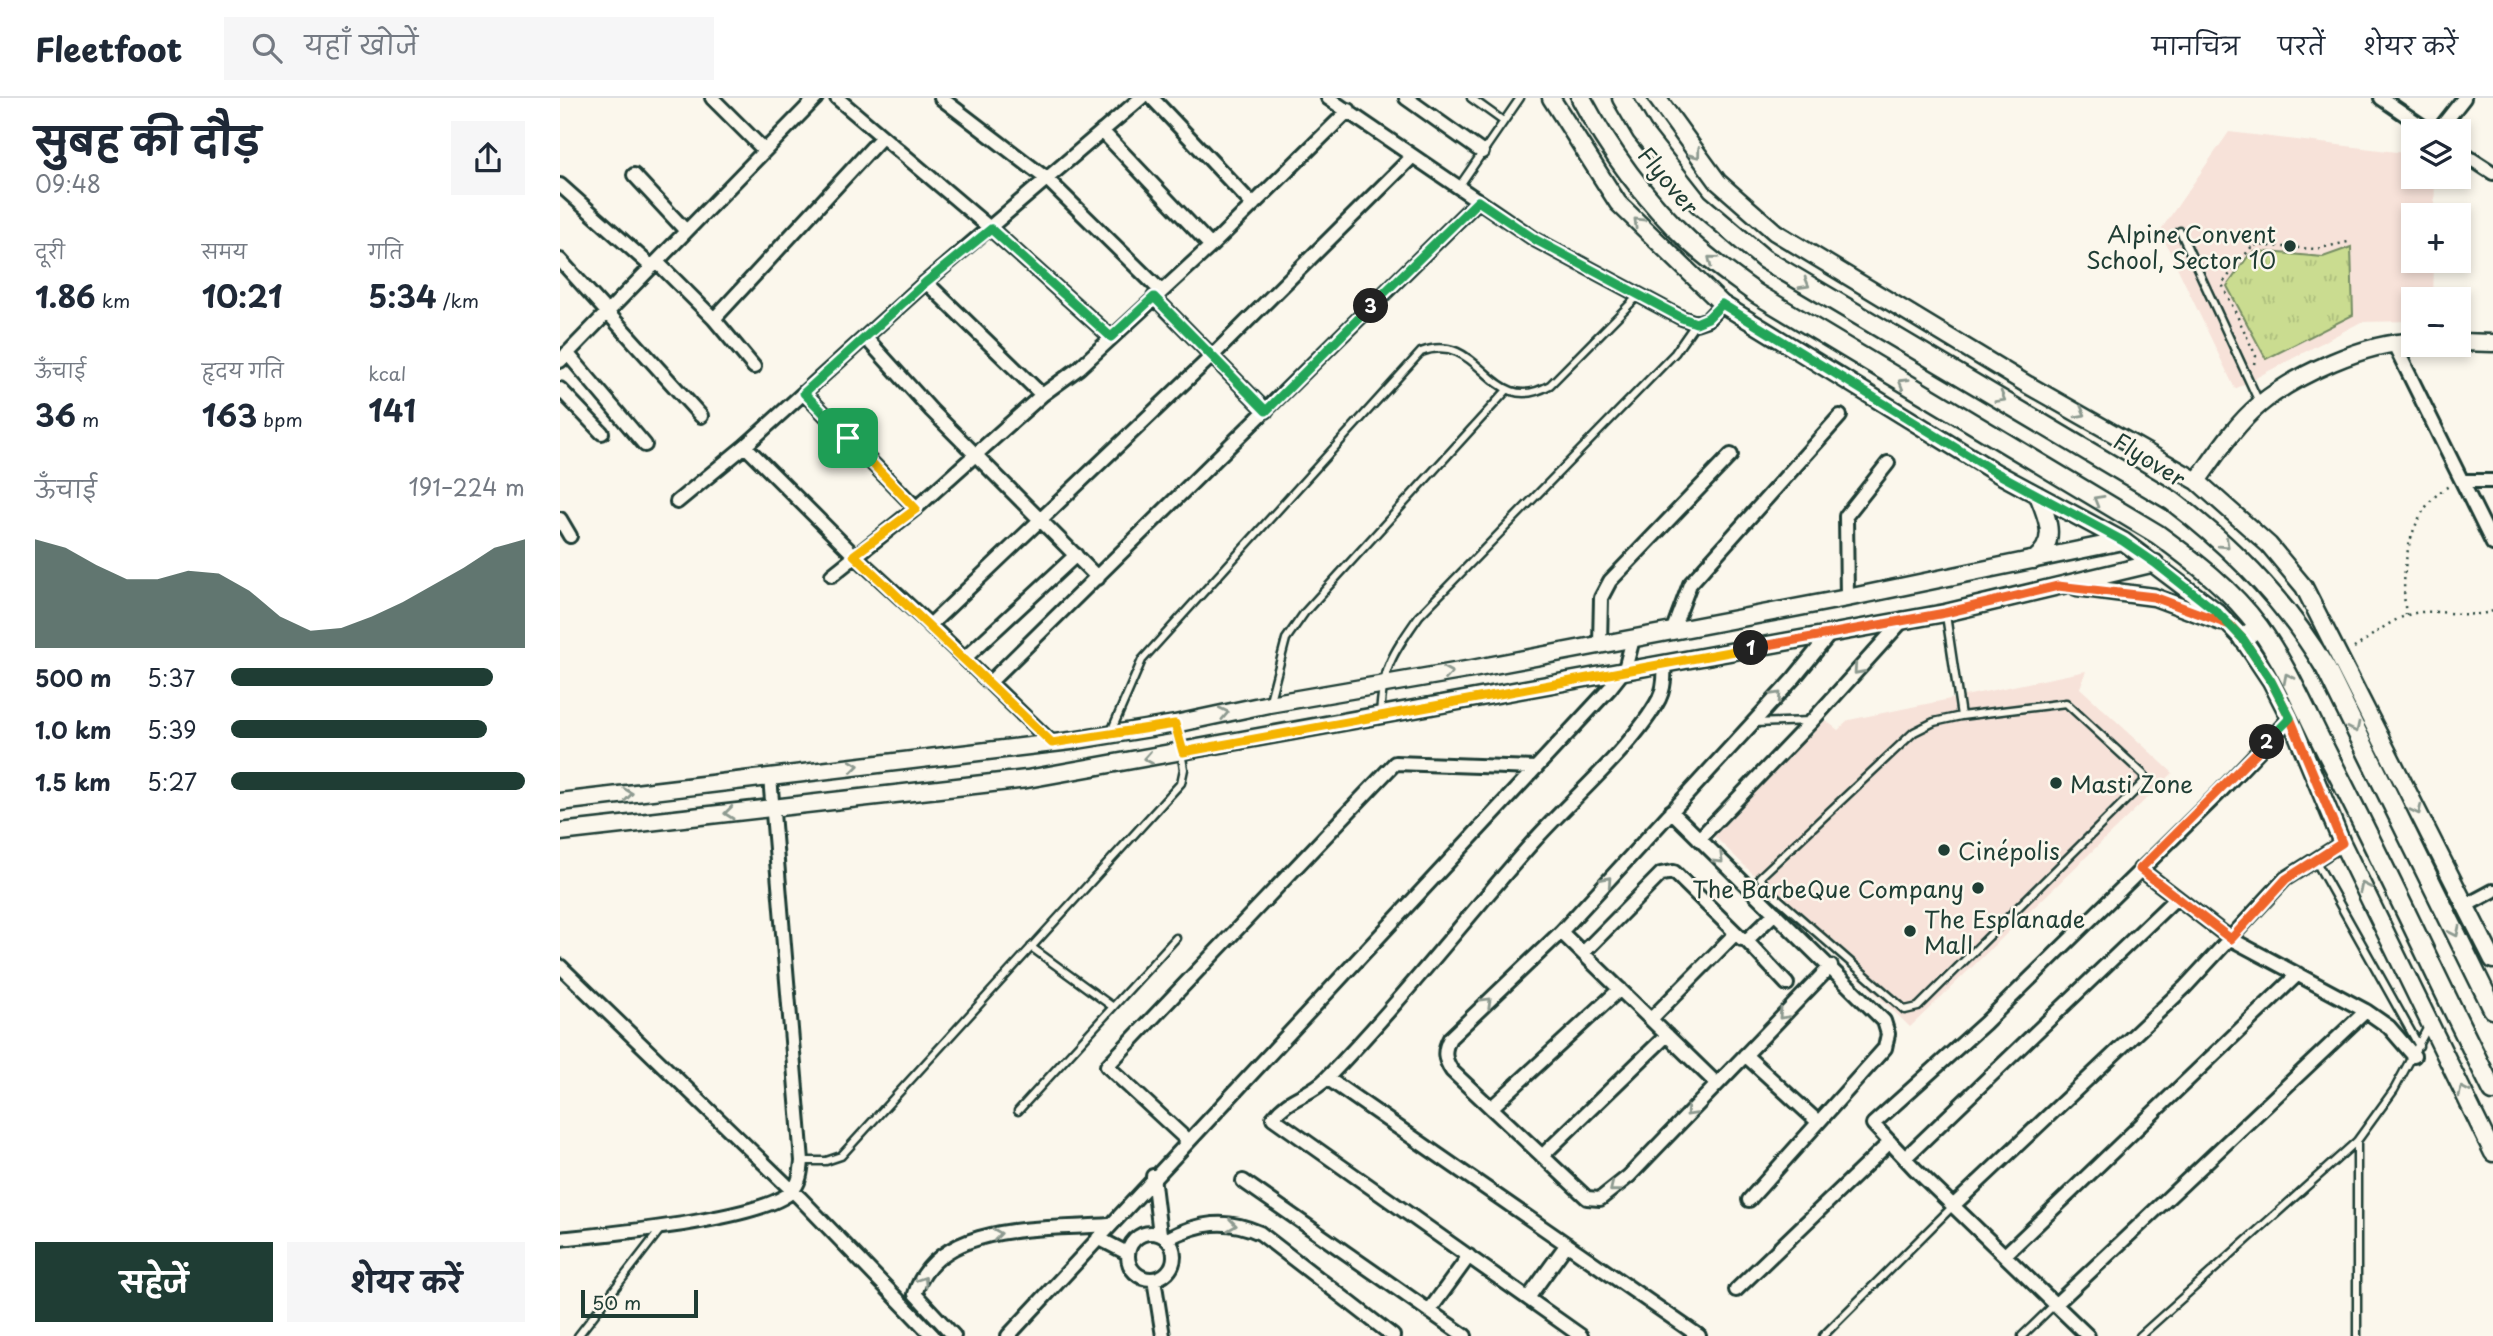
<!DOCTYPE html>
<html lang="hi">
<meta charset="utf-8">
<style>
body{margin:0;font-family:"Playpen Sans","Playpen Sans Deva",sans-serif;background:#f6f6f7;color:#1f2937;height:100vh;display:flex;flex-direction:column;font-size:26px;white-space:nowrap}
*{box-sizing:border-box;margin:0}
p{font-size:23px;color:#747a83}
.icon{flex:none;width:38px;height:38px;fill:none;stroke:currentColor;stroke-width:2;stroke-linecap:round;stroke-linejoin:round}
.map{position:relative;flex:1;overflow:hidden}
.sheet{display:flex;flex-direction:column;background:#fff;width:560px}
.sheet>*{flex:none}
.buttons{position:absolute;left:1841px;top:21px;display:grid;gap:14px}
.buttons a{display:grid;place-items:center;width:70px;height:70px;border-radius:0px;background:#fff;box-shadow:0 4px 10px #0003;font-size:35px}
.scale{position:absolute;left:21px;bottom:18px;width:117px;box-sizing:border-box;padding-left:7px;border:4px solid #1f3d34;border-top:0;font-size:19px;line-height:24px;white-space:nowrap;color:#1f3d34;-webkit-text-stroke:5px #fbf7ec;paint-order:stroke}
.pin{position:absolute;display:grid;place-items:center;width:60px;height:60px;color:#fff;margin:-30px;border-radius:14px;box-shadow:0 4px 10px #0006}
.km{position:absolute;width:35px;height:35px;margin:-18px;border-radius:50%;background:#222;color:#fff;font-size:19px;line-height:35px;text-align:center}
.round{display:grid;place-items:center;flex:none;width:74px;height:74px;border-radius:0px;background:#f6f6f7}
.overview{display:flex;align-items:center;justify-content:space-between;height:119px;padding:0 35px}
h1{font-size:38px;font-weight:700;line-height:52px}
.stats{display:grid;grid-template-columns:repeat(3,1fr);gap:10px;height:119px;padding:7px 35px}
.stats div{display:grid;align-content:center}
.stats b{font-size:30px;font-weight:700}
.stats small{font-size:19px;font-weight:400}
.stats p{font-size:19px}
.chart{height:196px;padding:14px 35px}
.chart p{display:flex;justify-content:space-between}
.chart svg{width:100%;height:126px;margin-top:7px;fill:#1f3d34;opacity:.7}
.action{display:flex;gap:14px;margin-top:auto;padding:14px 35px}
.action a{flex:1;height:80px;border-radius:0px;background:#1f3d34;color:#fff;font-size:28px;font-weight:700;line-height:80px;text-align:center}
.action a+a{background:#f6f6f7;color:#1f2937}
ul{padding:0 35px;list-style:none;font-size:23px}
li{display:grid;grid-template-columns:112px 84px 1fr;align-items:center;height:52px}
li i{height:18px;border-radius:9px;background:#1f3d34}
header{display:flex;align-items:center;gap:42px;box-sizing:border-box;height:98px;padding:0 35px;background:#fff;border-bottom:2px solid #e0e1e3}
header strong{font-size:33px}
nav{display:flex;gap:38px;margin-inline-start:auto;font-size:24px}
.search{width:490px;height:63px;background:#f6f6f7;display:flex;align-items:center;gap:18px;box-sizing:border-box;padding:0 24px;border-radius:0px;color:#747a83;font-size:26px}
main{display:flex;flex:1;min-height:0}
.map>svg:first-child{display:block}
.built{fill:#f7e2d9}
.grass{fill:url(#grass-tufts);stroke:#748c62;stroke-width:2}
.lines{fill:none;stroke-linecap:round;stroke-linejoin:round}
.service-casing{stroke:#1f3d34;stroke-width:11}
.minor-casing{stroke:#1f3d34;stroke-width:18}
.tertiary-casing{stroke:#1f3d34;stroke-width:21}
.secondary-casing{stroke:#1f3d34;stroke-width:23}
.path{stroke:#1f3d34;stroke-width:2.5;stroke-dasharray:2 5;stroke-linecap:butt}
.service{stroke:#fbf7ec;stroke-width:6}
.minor{stroke:#fbf7ec;stroke-width:12}
.tertiary{stroke:#fbf7ec;stroke-width:16}
.secondary{stroke:#fbf7ec;stroke-width:18}
.oneway{stroke:#8d9a90}
.split-1-casing{stroke:#fff;stroke-width:14}
.split-2-casing{stroke:#fff;stroke-width:14}
.split-3-casing{stroke:#fff;stroke-width:14}
.split-4-casing{stroke:#fff;stroke-width:14}
.split-1{stroke:#f5b400;stroke-width:9}
.split-2{stroke:#f0652b;stroke-width:9}
.split-3{stroke:#22a559;stroke-width:9}
.split-4{stroke:#22a559;stroke-width:9}
.poi-dot{fill:#1f3d34;stroke:#fbf7ec;stroke-width:2.5}
.labels{text-anchor:middle;dominant-baseline:central;stroke-width:5;stroke-linejoin:round;paint-order:stroke}
.street-label{font-size:23px;fill:#1f3d34;stroke:#fbf7ec}
.poi-label{font-size:23px;fill:#1f3d34;stroke:#fbf7ec;text-anchor:start}
</style>
<header>
<strong>Fleetfoot</strong>
<div class="search"><svg class="icon" aria-label="search" viewBox="0 0 24 24"><circle cx="10" cy="10" r="6"/><path d="M15 15l6 6"/></svg>यहाँ खोजें</div>
<nav><a>मानचित्र</a><a>परतें</a><a>शेयर करें</a></nav>
</header>
<main>
<section class="sheet">
<div class="overview"><div><h1>सुबह की दौड़</h1><p>09:48</p></div><a class="round"><svg class="icon" aria-label="share" viewBox="0 0 24 24"><path d="M12 15V3M7 8l5-5 5 5M5 13v7h14v-7"/></svg></a></div>
<div class="stats">
<div><p>दूरी</p><b>1.86<small> km</small></b></div>
<div><p>समय</p><b>10:21</b></div>
<div><p>गति</p><b>5:34<small> /km</small></b></div>
</div>
<div class="stats">
<div><p>ऊँचाई</p><b>36<small> m</small></b></div>
<div><p>हृदय गति</p><b>163<small> bpm</small></b></div>
<div><p>kcal</p><b>141</b></div>
</div>
<div class="chart"><p><span>ऊँचाई</span>191–224 m</p>
<svg viewBox="0 0 160 44" preserveAspectRatio="none"><path d="M0 44V6L10 9L20 15L30 20L40 20L50 17L60 18L70 24L80 33L90 38L100 37L110 33L120 28L130 22L140 16L150 9L160 6V44z"/></svg>
</div>
<ul>
<li><b>500 m</b>5:37<i style="width:89%"></i></li>
<li><b>1.0 km</b>5:39<i style="width:87%"></i></li>
<li><b>1.5 km</b>5:27<i style="width:100%"></i></li>
</ul>
<div class="action"><a>सहेजें</a><a>शेयर करें</a></div>
</section>
<div class="map">
<svg width="1933" height="1238" viewBox="0 0 1933 1238">
<defs>
<pattern id="grass-tufts" width="24" height="20" patternUnits="userSpaceOnUse" patternTransform="scale(1.75)"><rect width="24" height="20" fill="#cadc90"/><path d="M3 7l-1-3M5 7V3M7 7l1-3M15 17l-1-3M17 17v-4M19 17l1-3" fill="none" stroke="#adbe7d"/></pattern>
</defs>
<rect width="100%" height="100%" fill="#fbf7ec"/>
<filter id="ink" filterUnits="userSpaceOnUse"><feTurbulence type="fractalNoise" baseFrequency=".0143" numOctaves="2"/><feDisplacementMap in="SourceGraphic" scale="14" xChannelSelector="R" yChannelSelector="G"/><feConvolveMatrix kernelMatrix="1 2 1 2 8 2 1 2 1" color-interpolation-filters="sRGB"/></filter>
<g filter="url(#ink)">
<path class="built" d="M1669 34 1853 56V79H1875L1874 117H1853V163H1874L1873 201H1853V223L1801 224 1675 291 1600 133Z
M1526 573 1520 590 1613 675 1350 929 1152 736 1265 622 1278 632 1289 622Z"/>
<path class="grass" d="M1791 149 1793 217 1706 261 1667 188 1689 157 1697 153 1763 159Z"/>
<g class="lines">
<g class="service-casing">
<path id="service" d="M911 0 943 23
M898 90 960 0
M1620 133 1699 304
M1386 517 1401 618 1506 605 1584 677V684L1358 909 1345 912 1207 791 1200 779 1354 634 1374 624 1401 618
M709 606 726 541 745 514 947 292
M820 617C823 568 832 557 859 518L1115 255 1136 225
M1194 625 1250 623
M550 636 582 562 861 254C922 231 929 322 990 287L1078 198
M1755 762 1859 948
M471 849 553 909
M458 1013 616 840
M1797 1043V1238
M242 1063H266L281 1058 621 685 624 671 616 626
M18 1238 100 1132
M1263 1238 1394 1107
M1462 1238 1495 1206
M1580 1238 1797 1043 1834 992 1869 927"/>
</g>
<g class="minor-casing">
<path id="minor" d="M152 0 204 52
M277 0 431 131 551 239
M381 0 488 82 601 193
M592 0 693 107
M768 0 976 142 1122 220 1136 225 1148 221 1162 206
M846 0 922 54
M1821 0 1869 33
M542 33 651 148
M1878 33 1904 0
M1899 53 1933 75
M74 77 126 133
M0 87 92 169
M0 162 141 318
M97 164 154 221 194 269
M366 184 482 297
M594 199 706 313
M154 221 321 40
M306 240 371 312 538 480
M1833 244 1933 446
M7 255 85 347
M0 263 256 0
M0 291 42 335
M244 295 356 410
M185 348 294 457 370 527
M1902 383H1933
M117 404 185 348 366 184 581 0
M0 421 10 438
M272 477 356 410 482 297 519 270 651 148 789 12
M1287 500 1286 418 1328 365
M1112 534 1130 486 1280 318
M1269 537 1234 580 1001 834 890 940C883 953 884 961 892 973L1027 1100 1040 1101 1069 1078 1271 868
M1040 545 1041 500 1050 483 1171 357
M405 560 516 457
M430 584 918 103
M492 645 370 527 653 257 853 58
M1111 713 1324 923 1328 936 1325 950 1189 1102
M1139 741 1252 623 1344 521
M1580 771 1671 841 1806 913
M1905 808 1933 793
M1001 834 1157 986
M1185 841 1227 886
M1023 855 1101 776 1114 774 1182 841H1188L1215 815
M0 868 240 1100 373 1238
M1091 921 1176 835
M1185 957 1257 1023
M767 980 1139 1238
M931 1010 1060 891
M627 1042 547 968 835 665 976 670
M982 1058 1107 937
M1345 1060 1615 801
M593 1078 600 1136
M683 1083 905 1238
M1394 1107 1625 889 1725 781 1782 745
M568 1158a23 23 0 1 1 46 0a23 23 0 1 1-46 0Z
M538 1140 567 1155
M0 1141C46 1136 203 1122 232 1093 240 1085 241 1073 242 1063L210 679
M607 1141C639 1124 667 1120 700 1135L833 1238
M1446 1156 1738 876
M594 1181 603 1238
M1176 1192 1330 1044
M968 1200 1007 1146
M1497 1205 1806 913 1829 929 1854 958
M869 1213 909 1158
M394 1238 355 1196C377 1122 488 1132 549 1127
M448 1238 1050 590 1065 571 1073 541
M1021 1238 713 1020C729 998 749 999 767 980 840 905 904 822 973 744 1010 702 1074 648 1099 601 1105 589 1105 577 1104 565
M1528 1238 1355 1071 1313 1026 1425 925 1658 696 1730 620"/>
</g>
<g class="tertiary-casing">
<path id="tertiary" d="M991 0 1058 105 1162 206 1435 374 1563 443 1657 514 1683 541 1711 583 1730 620 1782 745 1933 1055
M1097 0 1158 84 1215 134 1468 287 1637 383 1709 447 1744 489 1933 862
M1899 244 1933 245
M1637 383C1656 357 1674 328 1699 307 1735 277 1807 244 1853 244
M1474 462C1498 443 1488 422 1478 397
M1517 489 1594 499 1661 524
M0 704 511 643 615 626 709 606 912 571 1287 500 1563 443
M0 734 467 681 1385 515 1595 465"/>
</g>
<g class="secondary-casing">
<path id="secondary" d="M1021 0C1048 51 1086 103 1129 143 1150 163 1174 179 1197 196L1597 436C1634 463 1671 491 1699 529 1727 568 1747 616 1769 659 1826 769 1877 882 1933 993
M1062 0 1082 34 1138 105 1204 161 1612 403C1674 450 1726 504 1766 571L1933 911
M1683 541 1698 528"/>
</g>
<path class="path" d="M1694 266 1696 258 1662 186 1693 147 1756 151 1788 144
M1846 517C1840 474 1847 412 1889 388
M1794 550C1814 537 1836 516 1862 514 1886 512 1909 521 1933 513"/>
<use href="#service" class="service"/>
<use href="#minor" class="minor"/>
<use href="#tertiary" class="tertiary"/>
<use href="#secondary" class="secondary"/>
</g>
<defs><path id="oneway-chevron" d="M-2-3.5L2.5 0L-2 3.5" fill="none" stroke-width="1.6" stroke-linecap="round" stroke-linejoin="round" transform="scale(1.75)"/></defs>
<g class="oneway">
<use href="#oneway-chevron" transform="translate(1136 56) rotate(53)"/>
<use href="#oneway-chevron" transform="translate(1078 124) rotate(-135)"/>
<use href="#oneway-chevron" transform="translate(1152 162) rotate(-141)"/>
<use href="#oneway-chevron" transform="translate(1245 186) rotate(30)"/>
<use href="#oneway-chevron" transform="translate(1343 285) rotate(-149)"/>
<use href="#oneway-chevron" transform="translate(1441 300) rotate(30)"/>
<use href="#oneway-chevron" transform="translate(1521 315) rotate(28)"/>
<use href="#oneway-chevron" transform="translate(1538 402) rotate(-150)"/>
<use href="#oneway-chevron" transform="translate(1665 446) rotate(43)"/>
<use href="#oneway-chevron" transform="translate(1298 572) rotate(132)"/>
<use href="#oneway-chevron" transform="translate(888 575) rotate(-9)"/>
<use href="#oneway-chevron" transform="translate(1728 580) rotate(-117)"/>
<use href="#oneway-chevron" transform="translate(1217 598) rotate(-47)"/>
<use href="#oneway-chevron" transform="translate(664 615) rotate(-12)"/>
<use href="#oneway-chevron" transform="translate(1795 630) rotate(64)"/>
<use href="#oneway-chevron" transform="translate(588 660) rotate(170)"/>
<use href="#oneway-chevron" transform="translate(294 668) rotate(-7)"/>
<use href="#oneway-chevron" transform="translate(68 696) rotate(-7)"/>
<use href="#oneway-chevron" transform="translate(1857 712) rotate(63)"/>
<use href="#oneway-chevron" transform="translate(169 715) rotate(174)"/>
<use href="#oneway-chevron" transform="translate(1159 761) rotate(44)"/>
<use href="#oneway-chevron" transform="translate(1047 783) rotate(-48)"/>
<use href="#oneway-chevron" transform="translate(1804 789) rotate(-116)"/>
<use href="#oneway-chevron" transform="translate(1895 834) rotate(64)"/>
<use href="#oneway-chevron" transform="translate(927 904) rotate(-44)"/>
<use href="#oneway-chevron" transform="translate(1223 917) rotate(134)"/>
<use href="#oneway-chevron" transform="translate(1903 993) rotate(-116)"/>
<use href="#oneway-chevron" transform="translate(1130 1014) rotate(133)"/>
<use href="#oneway-chevron" transform="translate(1054 1090) rotate(141)"/>
<use href="#oneway-chevron" transform="translate(672 1127) rotate(8)"/>
<use href="#oneway-chevron" transform="translate(437 1136) rotate(-8)"/>
<use href="#oneway-chevron" transform="translate(363 1183) rotate(-56)"/>
</g>
</g>
<g class="lines" filter="url(#ink)">
<g class="split-1-casing">
<path id="split-1" d="M288 340 356 411 294 457 492 645 615 626 623 654 1191 550"/>
</g>
<g class="split-2-casing">
<path id="split-2" d="M1191 550 1385 515 1498 488 1594 499 1670 527 1683 541 1711 583 1730 620 1782 745 1726 781 1671 841 1580 771 1707 644"/>
</g>
<g class="split-3-casing">
<path id="split-3" d="M811 208 918 103 976 142 1122 220 1136 225 1148 220 1162 206 1435 374 1563 443 1595 465 1657 514 1683 541 1711 583 1730 620 1707 644"/>
</g>
<g class="split-4-casing">
<path id="split-4" d="M288 340 244 295 366 184 431 131 551 239 594 199 706 313 811 208"/>
</g>
<use href="#split-1" class="split-1"/>
<use href="#split-2" class="split-2"/>
<use href="#split-3" class="split-3"/>
<use href="#split-4" class="split-4"/>
</g>
<g class="poi-dot">
<circle cx="1730" cy="148" r="7"/>
<circle cx="1496" cy="685" r="7"/>
<circle cx="1384" cy="752" r="7"/>
<circle cx="1418" cy="790" r="7"/>
<circle cx="1350" cy="833" r="7"/>
</g>
<g class="labels">
<g class="street-label">
<text transform="translate(1109 82) rotate(50)">Flyover</text>
<text transform="translate(1590 361) rotate(32)">Flyover</text>
</g>
<g class="poi-label">
<text x="1716" y="135" text-anchor="end">Alpine Convent<tspan x="1716" dy="26">School, Sector 10</tspan></text>
<text x="1510" y="685">Masti Zone</text>
<text x="1398" y="752">Cinépolis</text>
<text x="1404" y="790" text-anchor="end">The BarbeQue Company</text>
<text x="1364" y="820">The Esplanade<tspan x="1364" dy="26">Mall</tspan></text>
</g>
</g>
</svg>
<div class="buttons">
<a><svg class="icon" aria-label="layers" viewBox="0 0 24 24"><path d="M12 4l9 5-9 5-9-5zM3 14l9 5 9-5"/></svg></a>
<a>+</a>
<a>−</a>
</div>
<div class="scale">50 m</div>
<div class="pin" style="left:288px;top:340px;background:#1e9e55"><svg class="icon" aria-label="arrive" viewBox="0 0 24 24"><path d="M6 21V4h12l-3 4 3 4H6"/></svg></div>
<b class="km" style="left:1191px;top:550px">1</b>
<b class="km" style="left:1707px;top:644px">2</b>
<b class="km" style="left:811px;top:208px">3</b>
</div>
</main>
